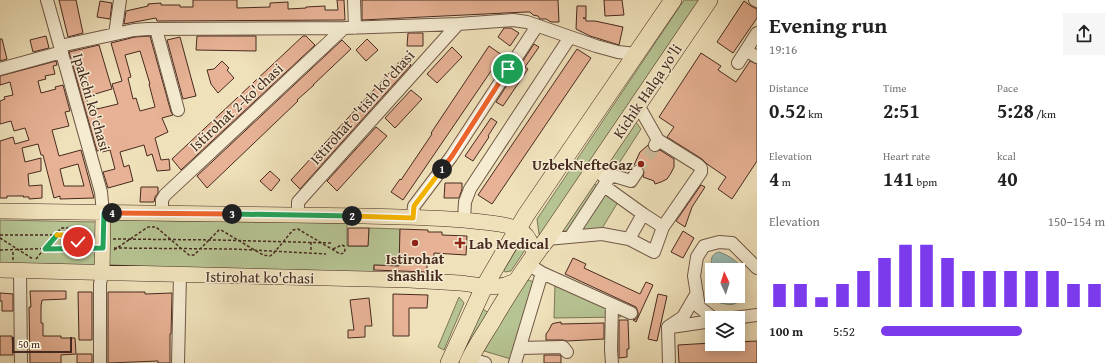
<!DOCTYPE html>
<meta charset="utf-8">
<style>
body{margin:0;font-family:"Gentium Book Plus",serif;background:#f6f6f6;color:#222;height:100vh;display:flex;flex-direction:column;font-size:15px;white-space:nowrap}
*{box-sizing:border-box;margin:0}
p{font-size:13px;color:#767676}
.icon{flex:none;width:22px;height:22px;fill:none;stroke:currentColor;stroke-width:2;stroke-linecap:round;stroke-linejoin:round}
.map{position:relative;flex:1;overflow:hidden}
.details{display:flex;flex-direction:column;background:#fff;width:360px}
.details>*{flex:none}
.needle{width:26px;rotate:356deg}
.fabs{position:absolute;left:705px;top:263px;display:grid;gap:8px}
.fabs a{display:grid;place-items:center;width:40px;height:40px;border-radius:0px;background:#fff;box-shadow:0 2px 10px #0003;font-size:20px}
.scale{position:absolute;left:12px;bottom:10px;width:60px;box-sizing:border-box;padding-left:4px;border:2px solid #472a1f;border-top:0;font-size:11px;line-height:14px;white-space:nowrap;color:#472a1f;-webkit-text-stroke:3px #f5ecd2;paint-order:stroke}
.pin{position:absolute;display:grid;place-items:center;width:34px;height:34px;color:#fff;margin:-17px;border:2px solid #fff;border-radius:50%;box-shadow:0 1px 4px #0007}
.km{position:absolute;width:20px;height:20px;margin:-10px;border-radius:50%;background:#222;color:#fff;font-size:11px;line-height:20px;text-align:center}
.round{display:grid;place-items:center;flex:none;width:42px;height:42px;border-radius:0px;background:#f6f6f6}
.summary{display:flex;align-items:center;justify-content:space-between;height:68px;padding:0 12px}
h1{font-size:22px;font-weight:800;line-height:30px}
.figures{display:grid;grid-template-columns:repeat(3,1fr);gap:6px;height:68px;padding:4px 12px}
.figures div{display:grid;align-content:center}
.figures b{font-size:20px;font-weight:800}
.figures small{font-size:11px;font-weight:400}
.figures p{font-size:11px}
.chart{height:112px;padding:8px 12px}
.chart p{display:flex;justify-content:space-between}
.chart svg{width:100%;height:72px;margin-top:4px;stroke:#7c3aed;stroke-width:6}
ul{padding:0 12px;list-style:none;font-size:13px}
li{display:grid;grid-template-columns:64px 48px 1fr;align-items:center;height:30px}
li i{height:10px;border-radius:5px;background:#7c3aed}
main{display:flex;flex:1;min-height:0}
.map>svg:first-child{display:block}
.green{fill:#b6c392;stroke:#7e7658}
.water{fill:#9abcb5;stroke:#798279}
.building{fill:#e7b295;stroke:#472a1f;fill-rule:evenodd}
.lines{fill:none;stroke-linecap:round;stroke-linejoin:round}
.minor-tunnel{stroke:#cdbc9b;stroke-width:12;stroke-dasharray:12 6;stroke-linecap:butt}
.minor-casing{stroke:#715846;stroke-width:14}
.major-casing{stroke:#472a1f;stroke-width:16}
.highway-casing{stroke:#472a1f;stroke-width:18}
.path{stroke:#472a1f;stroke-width:1.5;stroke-dasharray:3 2;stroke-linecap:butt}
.minor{stroke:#f5ecd2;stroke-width:12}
.major{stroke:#efe1ba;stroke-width:15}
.highway{stroke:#efe1ba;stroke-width:17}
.split-1-casing{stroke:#fff;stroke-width:8}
.split-2-casing{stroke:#fff;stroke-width:8}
.split-3-casing{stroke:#fff;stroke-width:8}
.split-4-casing{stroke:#fff;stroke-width:8}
.split-5-casing{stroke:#fff;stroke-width:8}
.split-6-casing{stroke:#fff;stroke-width:8}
.split-1{stroke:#f0652b;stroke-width:5}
.split-2{stroke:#f5b400;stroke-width:5}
.split-3{stroke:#22a559;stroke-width:5}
.split-4{stroke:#f0652b;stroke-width:5}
.split-5{stroke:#22a559;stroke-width:5}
.split-6{stroke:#f5b400;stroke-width:5}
.poi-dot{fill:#8f2418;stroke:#f5ecd2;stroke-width:1.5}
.labels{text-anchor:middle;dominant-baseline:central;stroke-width:3;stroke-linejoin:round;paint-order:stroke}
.street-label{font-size:15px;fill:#472a1f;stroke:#f5ecd2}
.poi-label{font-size:15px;font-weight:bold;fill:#472a1f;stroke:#f5ecd2;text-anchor:end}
</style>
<main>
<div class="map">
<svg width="757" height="363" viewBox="0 0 757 363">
<rect width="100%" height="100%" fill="#efe1ba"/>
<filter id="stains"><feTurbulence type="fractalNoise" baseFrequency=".005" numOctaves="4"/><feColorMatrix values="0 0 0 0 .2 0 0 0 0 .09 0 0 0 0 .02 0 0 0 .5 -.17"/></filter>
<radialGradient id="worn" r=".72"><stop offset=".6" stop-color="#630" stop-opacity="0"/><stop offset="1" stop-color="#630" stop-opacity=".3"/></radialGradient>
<path class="green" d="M684 0H700L544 235 539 234 537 219Z
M636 122 641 129 614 171 604 170 606 166Z
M593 184 599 186 569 231H562Z
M604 192 618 202 601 230 583 231 581 228Z
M0 220 96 222 98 266 0 265Z
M108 220 347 223V246H368L369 228 400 229 399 266 374 265 373 273 108 268Z
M521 244 523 245 525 248V250L511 271 505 272 504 270 519 245Z
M529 280 533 282 511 359 484 351 525 281Z
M555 284 621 312V317L554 318Z
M459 297 464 303 444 350 438 347Z
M483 309 490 314 462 363H457Z"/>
<path class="water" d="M719 252C727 255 735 259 740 266 745 274 746 295 738 302 732 307 721 303 714 301 708 293 709 287 712 278V296H738V270H713C711 262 709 255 719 252Z"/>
<path class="building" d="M59 0H76L83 33 68 37Z
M193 0H237V8L270 7V3L288 2V9L306 8V7L325 6V10H338L337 0H344L345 20 157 21 156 18 124 24 126 11 148 6V4L161 3V5H180V7H193Z
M362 0H558L559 22H551L546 19H540L538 16 533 15 530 12H526L362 20Z
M604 0H622L624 15 605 16Z
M100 1 112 3 110 19 97 17Z
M744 1 751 6 757 9V18L733 53 717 42Z
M577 6H586V18H583L586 19V21H595L623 27 619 45 590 36 576 29Z
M504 28H511L519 33 510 46 498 37Z
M408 33H423V46H407Z
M46 36 49 48 33 52 30 40Z
M150 36 171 112 173 115 162 118 168 132 155 138 161 160 169 159 170 170 157 171 152 154 147 156 144 145 120 152 124 167 129 165 133 181 108 188 103 172 115 169 110 150 102 152 101 150 97 151 69 52 99 45 112 89 95 94V95L86 98 90 110 97 108V109L118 104 112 84 122 81 111 43 135 37ZM140 51 150 84H149L155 107 140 111 136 98 133 99 128 78 131 77 125 55Z
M197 36H256V51L196 50Z
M303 36H306L315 45 181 170 172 159Z
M180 37 196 96 183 99 167 40Z
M0 39H2L7 59 0 61Z
M367 39 378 50 366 61 356 50Z
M342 40 351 49 313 85H314L297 100 298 101 207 188 197 176Z
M534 44 539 47 525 67 528 69 503 106 496 102Z
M489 46 502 55 403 200 391 192 400 179 401 180 432 134 431 133Z
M452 47 462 57 437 83 427 74Z
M577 49 591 58 492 204 478 195Z
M701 53 721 66 718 70 736 82 750 61 757 64V161L732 199 718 189 726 177 707 164 702 159 667 137 674 127 659 117Z
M403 58 411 65 300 189 291 180Z
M56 61 57 65 53 66 55 74 45 76 46 79 38 81 41 93 56 89 55 87 63 85 70 111 65 112 69 126 52 130 59 156 81 150 94 198 60 199V196L54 198 43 155H41L38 144 22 148 25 162 41 158V171L28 174 29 186 42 185V198L29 199V197H23L24 196H7V198H0V141L13 137 15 144 29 140 25 128 14 131 11 121 0 124V101L5 99 4 97 13 95 10 82 0 85V76ZM78 164 84 186H64L60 169Z
M222 61 229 68 227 70 234 78 218 93 211 84 207 70 214 69Z
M411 90 422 99 395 128 385 118Z
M491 118 497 122 488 136 489 137 473 161 465 156Z
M376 127 387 136 337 191 327 181Z
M648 145 649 149 652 152H655L660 150 674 159V167L671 173 667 179 661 182 655 184 654 181 643 177 644 172V168L641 166 638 165H634L640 152Z
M270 171 280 180 271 191 260 181Z
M445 183H462V189L459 198H444Z
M701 185 705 187 692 207 685 227 676 221Z
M141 187H158V193L155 197 154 202H140Z
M348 228H369L368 246H348Z
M400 229 428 230V232H442V235L467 236 466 255 434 253V264H427V272L374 270V265L399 266Z
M683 231 694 238 683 258 671 252Z
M573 258 586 264 584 268 640 294 646 282 653 285 636 322 633 320 636 319 638 316V312L636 307 565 274Z
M30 291H66V299L42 300 41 306V323H43V336H61V338H75L76 354 61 355V363H30L29 307H31Z
M78 292H92V340H79Z
M108 292H145V294L172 293 171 334H170V363H158V361L108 363Z
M0 293 13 294V311H2V301H0Z
M393 294 428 295 427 308H409V336H393Z
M658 294 667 296 657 341 648 339Z
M369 298 372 326H365V337L348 338V330H354L350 300Z
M619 320H628L629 349H627V357L619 358Z
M561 322V324L604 323V339L567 341 563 340H546V334L549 330 552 324 555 323Z
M0 336H12L13 355H0Z
M757 341V363H679L678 345 712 343V344H738V342Z
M77 354H92V363H77Z
M544 355H559L561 356V363H544Z"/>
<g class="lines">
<path class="minor-tunnel" d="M637 172 655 146"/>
<g class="minor-casing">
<path id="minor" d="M47 0 101 192 103 213
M354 0 355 28
M755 0 757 1
M156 29 178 110
M115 34 120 0
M60 46 134 30 148 29 344 28 458 24 513 20 527 22 596 46 618 52 636 54
M746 50 757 57
M738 63 757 33
M0 69 62 52
M638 105 658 140 655 145
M658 140 698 165 701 168V172L663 227
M603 176 611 175 631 181 637 172
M162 214V200L165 195 344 28
M298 215V202L458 24
M413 217 414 206 451 157 537 26
M464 219 465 202 470 189 570 37
M571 236 611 175
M547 239 602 234 629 239 643 214 604 186
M629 239 654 252 663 227 643 214
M20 271 21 363
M542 273 631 313
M713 318 699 307 694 276 697 257 704 246 719 242 732 243 757 268
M734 318 757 315
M668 327 683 317 697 293
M668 327 669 363
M671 327 712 321
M520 348 563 347 567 352
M470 359 485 363
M100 363V284L102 273
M178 363 180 275
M515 363 542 273 528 264
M612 363 611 350 612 305"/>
</g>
<g class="major-casing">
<path id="major" d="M0 211C121 213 243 214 364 216 403 217 443 217 482 222 493 223 506 224 517 229 529 233 532 245 534 256
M0 270 409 280C426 281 443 282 460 283 481 285 499 292 518 279
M102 273 103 213"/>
</g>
<g class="highway-casing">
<path id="highway" d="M449 363 484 287 526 215 673 0
M468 363C474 349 483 336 491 323 508 294 526 265 547 239L709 0"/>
</g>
<path class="path" d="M0 235H68
M0 238 33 259
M113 239 218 240 331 243
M311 242V252
M114 248 234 249 326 254
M0 250 91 247
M114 250 148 227H156L189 255H194L219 230H221L263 255 270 256 273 254 293 230 298 229 340 254 344 253 345 250 344 246 342 245 333 249
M36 259 61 228H68L69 242H78
M13 260V250"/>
<use href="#minor" class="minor"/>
<use href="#major" class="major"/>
<use href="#highway" class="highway"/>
</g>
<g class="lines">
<g class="split-1-casing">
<path id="split-1" d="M442 169 452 156 508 69"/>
</g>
<g class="split-2-casing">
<path id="split-2" d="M352 216 413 218 414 206 442 169"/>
</g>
<g class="split-3-casing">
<path id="split-3" d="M232 214 352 216"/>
</g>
<g class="split-4-casing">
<path id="split-4" d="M112 213 232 214"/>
</g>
<g class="split-5-casing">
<path id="split-5" d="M57 235 45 249 103 248 104 213H112"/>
</g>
<g class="split-6-casing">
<path id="split-6" d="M57 235H68L69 242H78"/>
</g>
<use href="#split-1" class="split-1"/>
<use href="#split-2" class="split-2"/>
<use href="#split-3" class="split-3"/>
<use href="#split-4" class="split-4"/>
<use href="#split-5" class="split-5"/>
<use href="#split-6" class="split-6"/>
</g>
<g class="poi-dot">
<circle cx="641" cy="164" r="4"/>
<circle cx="415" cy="243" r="4"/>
<path d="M458 237h4v4h4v4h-4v4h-4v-4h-4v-4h4z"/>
</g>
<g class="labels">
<g class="street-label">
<text transform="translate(647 91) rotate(-56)">Kichik Halqa yo'li</text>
<text transform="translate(92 102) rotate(74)">Ipakchi ko'chasi</text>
<text transform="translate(236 107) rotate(-43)">Istirohat 2-ko'chasi</text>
<text transform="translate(362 107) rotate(-48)">Istirohat o'tish ko'chasi</text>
<text transform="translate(260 277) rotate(1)">Istirohat ko'chasi</text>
</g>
<g class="poi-label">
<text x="633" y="164">UzbekNefteGaz</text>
<text x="469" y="243" text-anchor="start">Lab Medical</text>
<text x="415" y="258" text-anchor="middle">Istirohat<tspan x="415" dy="17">shashlik</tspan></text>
</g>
</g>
<rect width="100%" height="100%" filter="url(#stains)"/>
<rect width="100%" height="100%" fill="url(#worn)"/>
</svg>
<div class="fabs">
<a><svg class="needle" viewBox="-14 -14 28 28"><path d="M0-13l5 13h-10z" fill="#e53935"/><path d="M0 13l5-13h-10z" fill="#767676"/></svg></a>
<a><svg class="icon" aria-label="layers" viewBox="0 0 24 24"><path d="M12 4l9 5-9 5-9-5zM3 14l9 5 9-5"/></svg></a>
</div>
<div class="scale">50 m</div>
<div class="pin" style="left:508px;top:69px;background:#1e9e55"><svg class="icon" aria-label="arrive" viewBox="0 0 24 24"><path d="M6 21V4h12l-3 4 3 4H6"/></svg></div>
<div class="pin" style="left:78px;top:242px;background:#d93025"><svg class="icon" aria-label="check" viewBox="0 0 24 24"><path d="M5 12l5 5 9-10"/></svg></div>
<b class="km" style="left:442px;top:169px">1</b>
<b class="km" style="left:352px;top:216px">2</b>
<b class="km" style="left:232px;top:214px">3</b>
<b class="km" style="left:112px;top:213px">4</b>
</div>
<section class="details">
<div class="summary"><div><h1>Evening run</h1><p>19:16</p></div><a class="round"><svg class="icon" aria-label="share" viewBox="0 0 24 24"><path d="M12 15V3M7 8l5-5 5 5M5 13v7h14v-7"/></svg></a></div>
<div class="figures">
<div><p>Distance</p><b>0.52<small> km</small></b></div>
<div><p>Time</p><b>2:51</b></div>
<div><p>Pace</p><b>5:28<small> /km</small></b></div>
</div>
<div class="figures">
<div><p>Elevation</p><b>4<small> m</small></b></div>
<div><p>Heart rate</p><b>141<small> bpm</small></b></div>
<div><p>kcal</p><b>40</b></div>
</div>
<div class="chart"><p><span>Elevation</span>150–154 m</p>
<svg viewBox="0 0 160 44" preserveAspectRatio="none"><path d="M5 44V30M15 44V30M25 44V38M35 44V30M45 44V22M55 44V14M65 44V6M75 44V6M85 44V14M95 44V22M105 44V22M115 44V22M125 44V22M135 44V22M145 44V30M155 44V30"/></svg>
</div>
<ul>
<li><b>100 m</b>5:52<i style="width:63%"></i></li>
</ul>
</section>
</main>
